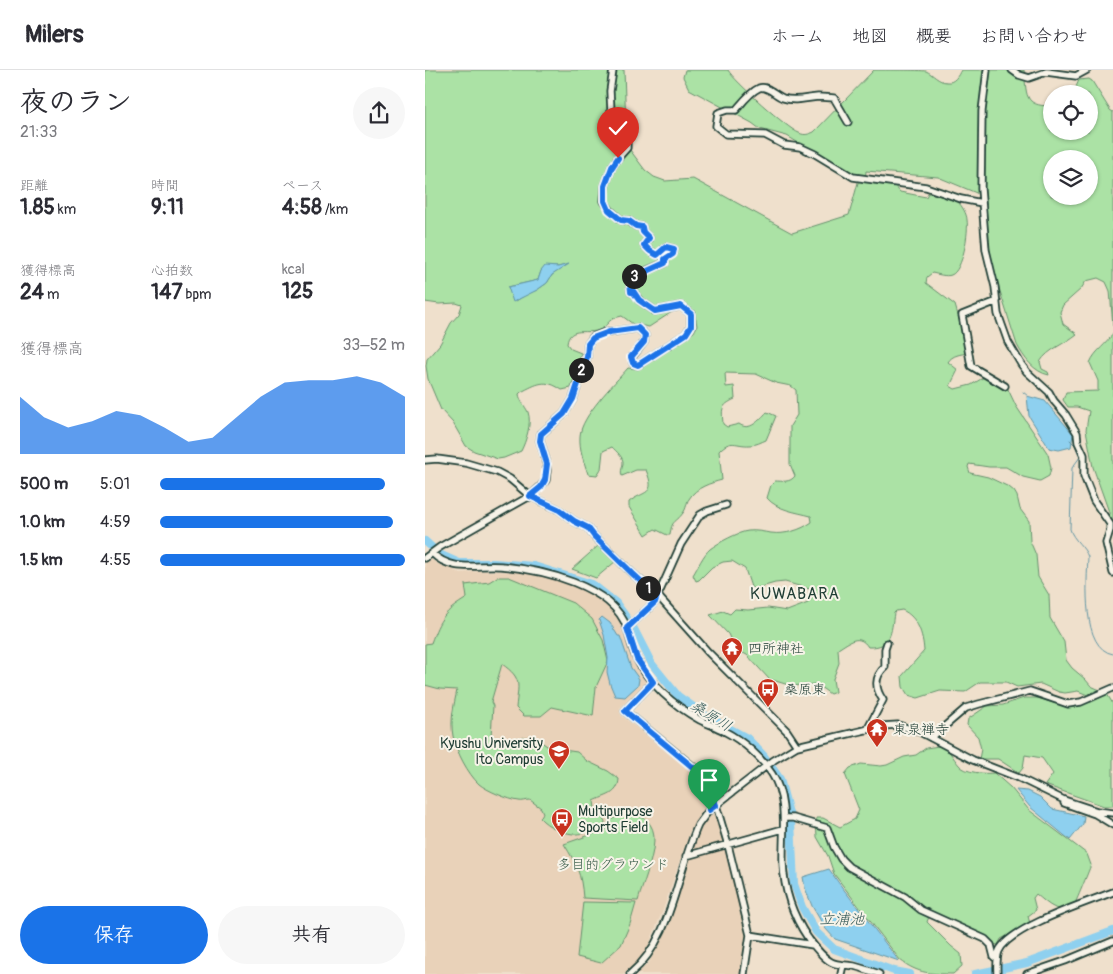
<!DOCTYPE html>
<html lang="ja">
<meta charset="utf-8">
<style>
body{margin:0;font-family:Pangolin,"Klee One",sans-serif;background:#f7f7f7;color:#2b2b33;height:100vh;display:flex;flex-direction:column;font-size:19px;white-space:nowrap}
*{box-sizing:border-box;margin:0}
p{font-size:16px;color:#7c7c81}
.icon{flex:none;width:28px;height:28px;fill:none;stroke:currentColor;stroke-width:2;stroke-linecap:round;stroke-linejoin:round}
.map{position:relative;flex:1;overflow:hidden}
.panel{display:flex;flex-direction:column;background:#fff;width:425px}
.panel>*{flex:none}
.controls{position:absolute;left:618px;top:15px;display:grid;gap:10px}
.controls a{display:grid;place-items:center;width:55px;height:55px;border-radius:50%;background:#fff;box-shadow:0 1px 4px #0004;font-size:25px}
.pin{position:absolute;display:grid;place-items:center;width:42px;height:42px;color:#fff;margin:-51px -21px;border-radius:50% 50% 50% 0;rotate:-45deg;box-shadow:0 0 5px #0007}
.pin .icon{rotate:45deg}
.km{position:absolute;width:25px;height:25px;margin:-12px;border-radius:50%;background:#222;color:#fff;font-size:14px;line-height:25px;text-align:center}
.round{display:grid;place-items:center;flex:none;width:52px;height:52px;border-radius:26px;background:#f7f7f7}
.overview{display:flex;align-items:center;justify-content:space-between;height:85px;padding:0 20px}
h1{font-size:28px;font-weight:700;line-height:38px}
.figures{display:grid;grid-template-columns:repeat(3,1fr);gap:8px;height:85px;padding:5px 20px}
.figures div{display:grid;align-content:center}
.figures b{font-size:21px;font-weight:700}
.figures small{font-size:14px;font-weight:400}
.figures p{font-size:14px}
.chart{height:140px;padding:10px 20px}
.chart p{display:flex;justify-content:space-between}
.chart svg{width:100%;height:90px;margin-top:5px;fill:#1a73e8;opacity:.7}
.action{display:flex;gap:10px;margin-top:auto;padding:10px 20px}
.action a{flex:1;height:58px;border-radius:30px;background:#1a73e8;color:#fff;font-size:20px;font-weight:700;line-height:58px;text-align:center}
.action a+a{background:#f7f7f7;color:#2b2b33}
ul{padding:0 20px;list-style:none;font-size:16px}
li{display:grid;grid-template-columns:80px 60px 1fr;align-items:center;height:38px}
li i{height:12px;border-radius:6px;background:#1a73e8}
header{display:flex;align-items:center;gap:30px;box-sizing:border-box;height:70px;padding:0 25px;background:#fff;border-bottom:1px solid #e1e1e2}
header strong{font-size:24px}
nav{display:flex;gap:28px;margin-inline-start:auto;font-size:18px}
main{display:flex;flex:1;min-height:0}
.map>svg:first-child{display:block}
.built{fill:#e9d2b9}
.green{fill:#abe2a5;stroke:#65906c;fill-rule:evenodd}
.water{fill:#8ed0ef;stroke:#6295a4}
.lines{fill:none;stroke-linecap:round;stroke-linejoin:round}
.stream{stroke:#6295a4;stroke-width:1}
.river{stroke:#8ed0ef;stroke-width:8}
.minor-casing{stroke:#1f3d34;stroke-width:9}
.minor{stroke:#f7f3e8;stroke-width:5.5}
.route-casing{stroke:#fff;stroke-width:10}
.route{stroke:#1a73e8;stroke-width:6}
.labels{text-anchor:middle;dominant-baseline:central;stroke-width:4;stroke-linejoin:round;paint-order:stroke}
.poi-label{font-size:14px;fill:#1f3d34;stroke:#f7f3e8;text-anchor:start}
.park-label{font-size:14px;fill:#3b5e4b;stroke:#f7f3e8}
.water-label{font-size:15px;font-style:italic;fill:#355a59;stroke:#f7f3e8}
.quarter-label{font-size:16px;letter-spacing:1px;fill:#1f3d34;stroke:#f7f3e8}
</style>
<header>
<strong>Milers</strong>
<nav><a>ホーム</a><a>地図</a><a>概要</a><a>お問い合わせ</a></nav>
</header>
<main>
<section class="panel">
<div class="overview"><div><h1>夜のラン</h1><p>21:33</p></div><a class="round"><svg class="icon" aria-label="share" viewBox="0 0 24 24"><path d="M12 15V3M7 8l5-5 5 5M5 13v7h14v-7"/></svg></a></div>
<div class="figures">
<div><p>距離</p><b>1.85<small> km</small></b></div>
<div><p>時間</p><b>9:11</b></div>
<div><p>ペース</p><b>4:58<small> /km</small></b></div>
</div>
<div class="figures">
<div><p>獲得標高</p><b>24<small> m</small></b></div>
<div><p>心拍数</p><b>147<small> bpm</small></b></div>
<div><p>kcal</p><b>125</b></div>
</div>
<div class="chart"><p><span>獲得標高</span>33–52 m</p>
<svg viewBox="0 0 160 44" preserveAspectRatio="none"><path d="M0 44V16L10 26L20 31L30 28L40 23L50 25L60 31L70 38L80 36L90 26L100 16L110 9L120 8L130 8L140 6L150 9L160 16V44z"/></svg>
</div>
<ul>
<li><b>500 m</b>5:01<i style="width:92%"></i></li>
<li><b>1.0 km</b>4:59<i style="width:95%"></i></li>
<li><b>1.5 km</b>4:55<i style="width:100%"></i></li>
</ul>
<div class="action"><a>保存</a><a>共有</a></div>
</section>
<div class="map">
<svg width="688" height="904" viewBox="0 0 688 904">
<rect width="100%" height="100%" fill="#efe0cc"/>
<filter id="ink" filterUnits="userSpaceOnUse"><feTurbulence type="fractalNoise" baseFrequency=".02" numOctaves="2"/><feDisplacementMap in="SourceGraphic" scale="10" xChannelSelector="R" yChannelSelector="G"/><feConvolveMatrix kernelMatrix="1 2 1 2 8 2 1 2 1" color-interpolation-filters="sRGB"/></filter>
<g filter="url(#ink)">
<path class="built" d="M6 489 11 493 35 503 56 501 101 502 146 514 174 527 197 550 205 582 222 611 221 615 195 638 196 645 274 705 277 709 286 733 279 739 265 761 238 840 221 882 200 904H0V495L1 492Z
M290 740 322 865 316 904H211L224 893 237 866 272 764 279 751Z"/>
<path class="green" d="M0 0H199L201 58 205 80 220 100 229 107 240 111 268 109 367 163 424 145 434 109 362 66 335 59 327 53 264 19 258 7 260 0H303C309 11 363 59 374 63 380 66 384 64 389 62L449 0C459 0 494 0 501 1 508 4 513 12 522 12 529 13 533 6 536 0H599C602 24 598 36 626 36V61H664V24H648L654 10 664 9 667 11 685 40 688 42V256L685 221 681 212 673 208 661 211 656 219 638 235 635 242 638 254 652 264C640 274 623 279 615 292L617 299 623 302 624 305C609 302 599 288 592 275L567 196 562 159 561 127 513 107 441 101 440 111 468 114 475 122 501 127 503 123C512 125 527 126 533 132 537 136 542 144 542 150 544 161 538 201 526 205 521 207 512 204 507 203L502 207 501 213 530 235 544 283C536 284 527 285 523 292L533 300 525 316 530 319 546 315 561 306 580 313 591 336 623 384 626 398 624 406 615 411 598 407 581 397H564L544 394 543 397 545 403 563 407 584 417 589 421 592 426 595 439 604 451 605 471 611 485 613 507 624 525 625 548 639 572 641 590 647 598 660 609 666 616 675 620 668 626H665L653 621 640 623 634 622 616 614 592 617 581 612H555L540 622 515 621 493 628 483 625 478 617 477 606 499 581C498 565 493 547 477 540L471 541 469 543C466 562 467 578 443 577 434 563 424 572 413 579L414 593 408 609 410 622 405 624 391 614 367 616 344 609 322 585 310 579 303 564 285 545 298 541 305 544 310 539 323 540 343 538 362 541 383 533 387 528 388 520 360 512 350 513 329 519 326 517 320 499 307 491 298 492 287 497 274 510 271 511 268 505C273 497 278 485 285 479 293 473 313 462 323 461 332 460 338 462 346 463 360 465 376 460 387 452L386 446C371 442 352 440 342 428L346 415 350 411C357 411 365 413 370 406L365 394V356L372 345 371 320 366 316 351 313 331 304 300 303 301 317 309 316 310 329C295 336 297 339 298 354L302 357 314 354C325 362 334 350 342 342L351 346 341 370C336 372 331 375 325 375 311 376 306 368 294 381L297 410C286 413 271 417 264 429 261 433 262 438 258 443 250 454 247 449 245 465H242L230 459 221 465 204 437V432C219 420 232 426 221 400H211L197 406C195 400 198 398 198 392 198 387 191 381 187 377L178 381 176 399 172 405 163 404C159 392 154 379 155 366 156 346 189 314 203 298L213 299 219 296 243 277 269 262 272 256 271 250 269 244 263 236 253 238 224 257 208 254 197 246C193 247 188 248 186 250 181 254 180 258 174 260 163 265 144 255 142 274L146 279 156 283 146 318 137 320C120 308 112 314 96 322L94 324C95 331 100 336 103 342 107 353 101 371 96 381L79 388 73 389 49 381 41 376 28 353 16 340 3 309 1 296 2 289 15 274 26 253 34 244 37 235 31 233 14 234 0 232ZM626 89H664V126H626ZM141 195 127 205 122 213 112 220 102 224 91 231 83 217 113 210 116 201 120 197H133Z
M688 263V463L686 461 684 442 668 397 661 360 664 341 652 337H643L638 330 641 322 673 321V311L665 293C670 280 682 275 688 263Z
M173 476 191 491 171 508 147 499Z
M72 507H84L148 533 167 549 178 570 183 591 171 617 168 646 127 637 116 646H99L91 638C93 614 98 609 77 594L66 632 68 636 66 666 76 670 101 667 112 669 125 678 152 682 162 691 183 701 194 709C193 725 181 725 169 731L170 739 180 751 179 757C169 759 158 765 148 764 137 763 122 756 115 748L118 743 116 738 105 730C102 730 97 732 94 731 84 730 61 720 54 714 43 704 31 681 28 666 25 650 29 635 32 620L15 619 0 615V574L6 573C15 548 19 542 42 528L40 515 64 512Z
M682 624 688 634V736H679L620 715 628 704 617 688 600 685 598 698 594 703 573 689H554L556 679 553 667 542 655 543 649 562 636 578 635 599 628H613L632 634H657L666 632Z
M514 676C526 680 527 687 534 695 540 703 560 704 569 703L586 718 604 740 662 784 666 795C663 802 651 833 649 835 644 839 635 841 630 838 623 835 617 829 611 824L608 828 611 840 603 846 605 854 576 869 573 875C554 874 522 853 505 844L502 852 526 876 536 884 537 896 528 904C507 904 493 904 475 890L409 804 403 786 392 767 391 748H398L415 757 430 749 434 740 420 704 425 698 431 696 436 694 456 696 462 695 479 687 491 685 501 678Z
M207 744C215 746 222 748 226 756 236 772 218 813 213 831L158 828C156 803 152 795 139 774L182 759 184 750 192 747Z
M158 832 211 833 205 854 196 875 176 893 152 887Z"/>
<path class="water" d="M144 194 127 205 122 213 112 220 88 232 83 217 113 210 116 201 120 196 133 197Z
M602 326 620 331 648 364 646 377 634 380 624 378 604 346Z
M177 547 185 553 193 566H195L206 598 214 609 213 615 200 627 190 626 185 614 182 602 183 588 179 565 174 550Z
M591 720 603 721 615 727 627 739 659 746 658 754 645 770 605 737Z
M404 799 413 812 474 891 410 869 400 858 387 836 380 818 378 807Z"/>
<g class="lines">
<path class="stream" d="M598 322 603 326
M645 370 650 375 655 387 647 398 645 459C648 470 660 477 663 487 662 511 656 579 688 584"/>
<path class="river" d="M0 471 14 484 34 493H69L109 496 167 514 191 533 207 555 227 594 253 626 280 645 322 668 339 686 355 709 366 751 369 814 377 837 391 862 409 879 469 901 485 904
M550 904 602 893 688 861"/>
<g class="minor-casing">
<path id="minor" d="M562 0 557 41 556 119 561 180 570 217 573 244 583 272 596 294 602 302 624 322 629 331 641 345 652 363 653 372 659 385V406L669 431 685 454V460L681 473 688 503
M587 0 594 5 604 8 621 2 651 6 662 0
M423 52 409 28C404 28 399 27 393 27 381 28 370 32 358 28 350 25 342 15 334 18 325 22 317 33 311 40H302L293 43 291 56 301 64 340 65 359 75 375 77 390 84 428 107 501 117 536 129 557 133
M572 231 537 245 546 296 580 316
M0 390 12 389 41 393 72 402 85 409 105 426 133 439 149 451 163 458 169 466 208 504 233 526 283 582 362 661 372 676
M301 435 282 441 275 445 256 474 230 532 202 558C205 568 207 578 211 587 223 614 250 636 275 650 283 654 292 657 299 661 318 671 336 687 347 704 364 730 357 764 358 793 359 820 368 846 383 868 389 876 397 887 406 892 413 896 421 894 429 896 437 898 445 901 454 904
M7 483C27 503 52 494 76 496 117 500 187 515 202 558
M0 488 15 477 105 426 115 417 121 410 122 400 121 390 115 371 116 364 139 344 148 329 162 287 163 274 168 267 178 263 213 258 220 265 219 272 207 287 208 293 213 295 261 264 266 256V244L256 236 230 241 214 230 208 221 206 222 205 213 207 211V207L240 193V189L248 183 249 179 241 177 233 185 225 181 219 175 224 168 218 162 217 157 211 156 204 151 196 150 185 140 179 131 180 116 187 97 193 88 202 78V74L197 68V63L189 54 186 41 185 21 188 0
M228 612 200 641 276 703 291 735 303 775 325 865 319 904
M442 660 458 630C450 619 449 607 460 597V579L462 573
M506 668 541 638 554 634 605 621 643 634 656 632 688 618
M639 733 670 744 688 755
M359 748H368L402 758 409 777 416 789 424 797 480 827 496 840 560 869 566 875 569 887 572 889
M261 786 358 759
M325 865 388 875
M205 904C248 868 251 804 273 755L284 740 291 735 349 690 372 676 457 656 473 655 495 662 548 690 594 708 639 730 672 741 688 743
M416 904 418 895
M572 904C572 897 571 888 574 881 585 857 663 832 688 822
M602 904 640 891 688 871"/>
</g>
<use href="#minor" class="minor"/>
</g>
</g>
<g class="lines" filter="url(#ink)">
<g class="route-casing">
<path id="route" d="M193 88 187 97 180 116V131L184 140 196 150 204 151 211 156 217 157 218 162 224 168 219 175 225 181 232 185 241 177 249 179 248 184 240 189V193L207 208V211L205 212 206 222 208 221 214 230 230 241 256 236 266 244V256L261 264 213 295 208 293 206 287 219 272 220 265 213 258 184 262 168 268 163 274 162 287 148 329 139 344 116 364 115 371 122 394 120 410 116 417 105 426 133 439 149 451 163 458 169 466 208 504 232 526 230 532 202 558 212 589 228 612 200 641 276 704 291 735 284 740"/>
</g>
<use href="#route" class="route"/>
</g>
<defs>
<g id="temple-pin" transform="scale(1.125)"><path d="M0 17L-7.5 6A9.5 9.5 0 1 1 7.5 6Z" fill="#c8321e" stroke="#f7f3e8"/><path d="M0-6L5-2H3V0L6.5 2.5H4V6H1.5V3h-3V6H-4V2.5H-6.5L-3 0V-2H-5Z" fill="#fff"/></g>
<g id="bus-pin" transform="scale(1.125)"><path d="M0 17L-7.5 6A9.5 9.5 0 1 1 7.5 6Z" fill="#c8321e" stroke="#f7f3e8"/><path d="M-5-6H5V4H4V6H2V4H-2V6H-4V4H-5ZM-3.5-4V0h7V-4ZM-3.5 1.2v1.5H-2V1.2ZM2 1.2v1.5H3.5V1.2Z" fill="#fff"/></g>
<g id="university-pin" transform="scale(1.125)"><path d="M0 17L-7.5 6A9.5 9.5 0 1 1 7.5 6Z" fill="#c8321e" stroke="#f7f3e8"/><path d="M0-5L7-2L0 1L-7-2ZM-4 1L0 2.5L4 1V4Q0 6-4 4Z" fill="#fff"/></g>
</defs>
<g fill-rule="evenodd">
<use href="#temple-pin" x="307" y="578"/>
<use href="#bus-pin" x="343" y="619"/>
<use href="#temple-pin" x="452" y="659"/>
<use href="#university-pin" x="134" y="681"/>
<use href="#bus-pin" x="137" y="749"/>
</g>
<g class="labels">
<g class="poi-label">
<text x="323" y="578">四所神社</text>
<text x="359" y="619">桑原東</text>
<text x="468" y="659">東泉禅寺</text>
<text x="118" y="673" text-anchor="end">Kyushu University<tspan x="118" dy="16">Ito Campus</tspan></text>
<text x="153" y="741">Multipurpose<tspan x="153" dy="16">Sports Field</tspan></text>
</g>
<g class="park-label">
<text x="188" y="794">多目的グラウンド</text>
</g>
<g class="water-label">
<text transform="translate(286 646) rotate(32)">桑原川</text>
<text x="417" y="849">立浦池</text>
</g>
<g class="quarter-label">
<text x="370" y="524">KUWABARA</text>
</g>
</g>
</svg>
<div class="controls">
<a><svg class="icon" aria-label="locate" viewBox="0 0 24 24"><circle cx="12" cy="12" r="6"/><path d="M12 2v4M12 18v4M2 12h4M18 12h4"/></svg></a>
<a><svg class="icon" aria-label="layers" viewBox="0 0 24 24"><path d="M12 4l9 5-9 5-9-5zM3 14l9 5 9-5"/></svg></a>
</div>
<div class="pin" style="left:284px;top:740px;background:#1e9e55"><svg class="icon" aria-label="arrive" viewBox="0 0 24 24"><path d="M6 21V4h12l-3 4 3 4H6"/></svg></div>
<div class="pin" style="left:193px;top:88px;background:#d93025"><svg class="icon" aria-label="check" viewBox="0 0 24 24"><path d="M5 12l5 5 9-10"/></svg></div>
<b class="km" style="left:223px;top:518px">1</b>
<b class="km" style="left:156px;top:300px">2</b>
<b class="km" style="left:209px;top:206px">3</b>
</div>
</main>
